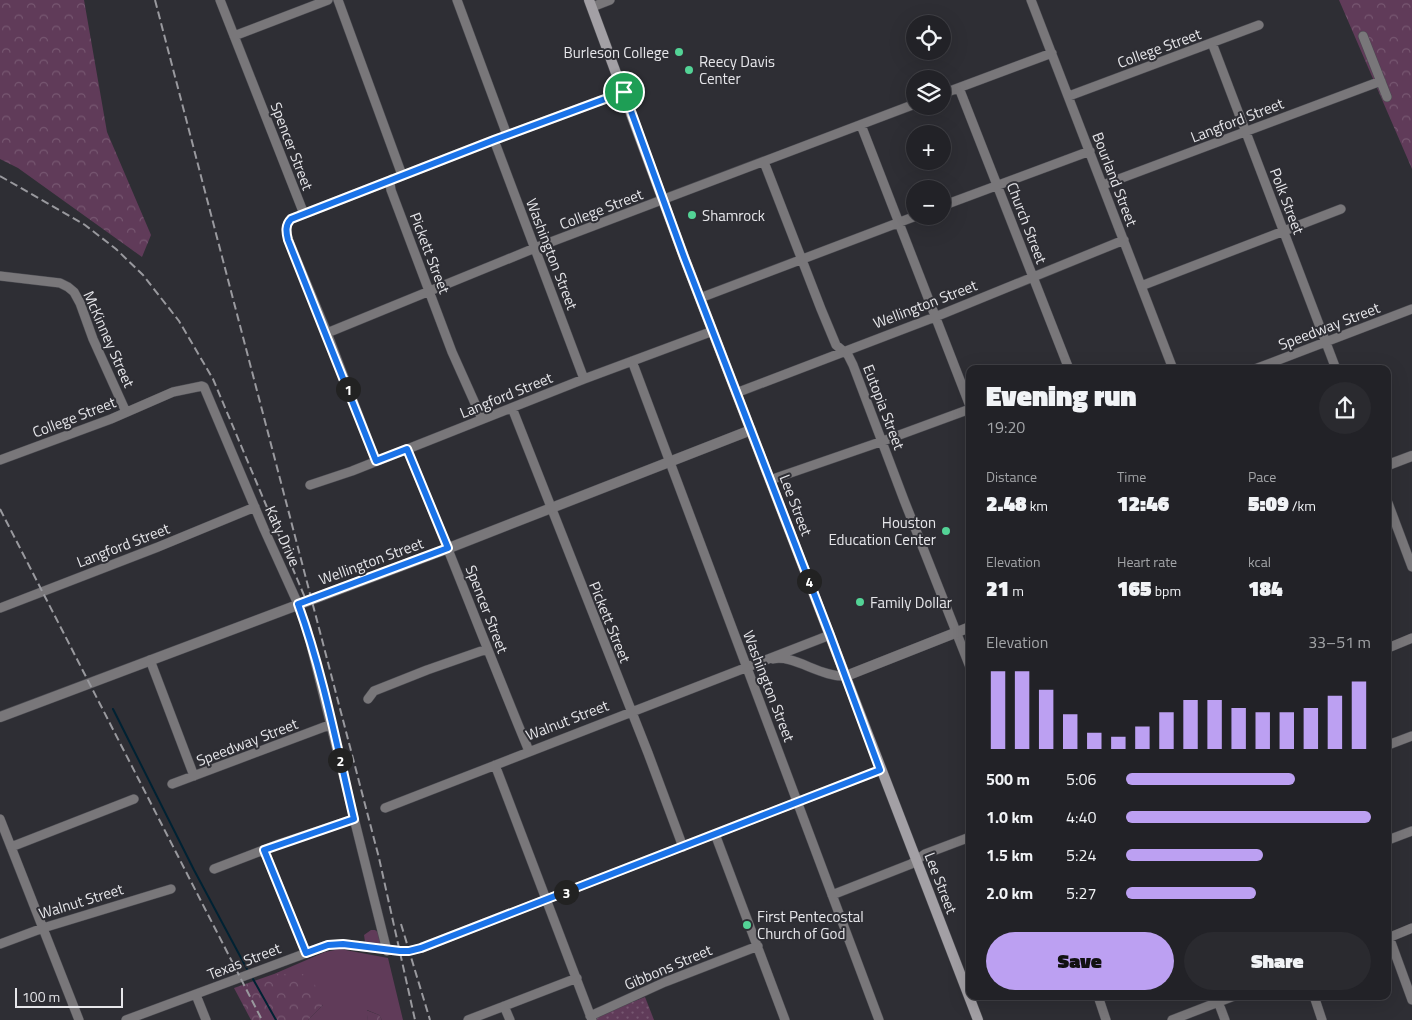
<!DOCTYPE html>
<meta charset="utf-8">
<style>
body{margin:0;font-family:"Titillium Web",sans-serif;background:#2a2a2f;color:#f1f3f6;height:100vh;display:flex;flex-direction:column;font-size:19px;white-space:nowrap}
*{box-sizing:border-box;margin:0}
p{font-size:16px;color:#a2a4a7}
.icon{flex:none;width:28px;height:28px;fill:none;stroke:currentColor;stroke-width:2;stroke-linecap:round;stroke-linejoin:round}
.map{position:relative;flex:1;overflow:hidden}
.sheet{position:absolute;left:966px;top:365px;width:425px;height:635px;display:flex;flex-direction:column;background:#222227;border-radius:10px;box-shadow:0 5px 20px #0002,0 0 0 1px #3f3f44}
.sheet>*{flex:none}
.fabs{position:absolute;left:906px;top:15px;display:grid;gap:10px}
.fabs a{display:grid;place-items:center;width:45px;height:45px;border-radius:50%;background:#222227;box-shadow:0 5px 20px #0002,0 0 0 1px #3f3f44;font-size:25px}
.scale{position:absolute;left:15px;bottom:12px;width:108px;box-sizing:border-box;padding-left:5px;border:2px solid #e6e6ea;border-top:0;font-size:14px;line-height:18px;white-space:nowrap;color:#e6e6ea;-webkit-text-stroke:4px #2e2e34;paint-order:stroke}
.pin{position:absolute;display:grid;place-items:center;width:42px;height:42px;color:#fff;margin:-21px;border:2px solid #fff;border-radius:50%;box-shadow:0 1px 5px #0007}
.km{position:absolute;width:25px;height:25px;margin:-12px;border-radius:50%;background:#222;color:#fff;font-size:14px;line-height:25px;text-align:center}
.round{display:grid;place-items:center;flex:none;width:52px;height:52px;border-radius:26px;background:#2a2a2f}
.headline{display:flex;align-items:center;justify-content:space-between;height:85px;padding:0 20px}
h1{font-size:28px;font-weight:800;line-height:38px}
.metrics{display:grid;grid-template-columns:repeat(3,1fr);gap:8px;height:85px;padding:5px 20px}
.metrics div{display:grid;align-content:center}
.metrics b{font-size:21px;font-weight:800}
.metrics small{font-size:14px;font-weight:400}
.metrics p{font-size:14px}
.chart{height:140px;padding:10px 20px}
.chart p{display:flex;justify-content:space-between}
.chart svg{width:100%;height:90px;margin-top:5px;stroke:#bca0f2;stroke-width:6}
.cta{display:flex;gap:10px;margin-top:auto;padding:10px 20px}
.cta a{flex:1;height:58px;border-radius:30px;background:#bca0f2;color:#111;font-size:20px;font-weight:800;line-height:58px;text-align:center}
.cta a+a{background:#2a2a2f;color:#f1f3f6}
ul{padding:0 20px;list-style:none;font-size:16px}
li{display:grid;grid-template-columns:80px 60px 1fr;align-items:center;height:38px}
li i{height:12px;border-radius:6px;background:#bca0f2}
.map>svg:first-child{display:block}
.grass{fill:#603b59}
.forest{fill:url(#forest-crowns)}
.park{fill:url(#park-dots)}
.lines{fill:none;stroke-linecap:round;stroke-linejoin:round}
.stream{stroke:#023;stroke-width:2}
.minor-casing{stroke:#4b4b51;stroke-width:10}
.tertiary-casing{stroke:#4b4b51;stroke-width:11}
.secondary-casing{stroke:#4b4b51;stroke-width:11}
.minor{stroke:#79777a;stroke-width:9}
.tertiary{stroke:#79777a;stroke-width:10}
.secondary{stroke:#a3a0a5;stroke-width:10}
.rail{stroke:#99999e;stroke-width:2;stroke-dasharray:8 4;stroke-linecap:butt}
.route-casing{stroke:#fff;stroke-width:10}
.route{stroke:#1a73e8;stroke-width:6}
.poi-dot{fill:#53d396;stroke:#2e2e34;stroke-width:2}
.labels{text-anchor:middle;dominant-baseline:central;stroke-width:4;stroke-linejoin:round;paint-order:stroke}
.street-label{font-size:15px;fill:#e6e6ea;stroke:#2e2e34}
.poi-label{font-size:15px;fill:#e6e6ea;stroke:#2e2e34;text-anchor:start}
</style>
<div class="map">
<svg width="1412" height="1020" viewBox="0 0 1412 1020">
<defs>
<pattern id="forest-crowns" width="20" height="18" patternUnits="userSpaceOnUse" patternTransform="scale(1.25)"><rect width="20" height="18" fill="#603b59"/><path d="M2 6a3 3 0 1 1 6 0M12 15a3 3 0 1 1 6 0" fill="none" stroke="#775771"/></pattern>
<pattern id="park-dots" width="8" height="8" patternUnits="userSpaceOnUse" patternTransform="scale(1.25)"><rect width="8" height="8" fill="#603b59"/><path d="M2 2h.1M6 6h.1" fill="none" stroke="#775771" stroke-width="1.8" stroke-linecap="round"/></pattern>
</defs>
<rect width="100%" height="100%" fill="#2e2e34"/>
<path class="grass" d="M371 930H375L379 933 381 942 377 945 365 942 364 935Z
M340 949 388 958 403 1020H382L379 1015 367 1010 368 1020H308L323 1005 274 974 325 952Z"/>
<path class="forest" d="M0 0H84L107 132 151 235 142 257 18 168 0 159Z
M1339 0H1412V169Z
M274 974H305L315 985 323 1005 308 1020H251L234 988Z
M366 1010 379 1015 382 1020H368Z"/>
<path class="park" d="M645 997 654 1020H597L595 1016Z"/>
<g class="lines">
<path class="stream" d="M113 709 194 870 247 969
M253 979 276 1020"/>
<g class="minor-casing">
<path id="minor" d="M220 0 304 214
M338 0 402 175
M457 0 507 135
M1031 0 1173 369
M592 7 610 0
M234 36 328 0
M1363 36 1387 97
M1212 43 1336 369
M959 88 1069 369
M942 94 1052 53
M1069 96 1259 25
M861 125 970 406
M494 140 584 379
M764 162 821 309 836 345 848 355 853 365 904 500 970 667
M392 179 390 183 391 190 452 352 482 419
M1103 185 1381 81
M942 206 1090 151
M0 276 60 283 68 287 74 292 80 303 93 339 126 412
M1141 286 1341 209
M700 298 916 216
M327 333 535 248 915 104
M632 361 879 1020
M1255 369 1412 309
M736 393 935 317 1124 240
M512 408 648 753 683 847
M407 449C449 549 487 650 529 751
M0 460 111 419 173 392 202 386 204 387 264 529 298 604 307 629 387 951
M376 461 327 333 288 239C286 232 285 225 291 219L494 140 623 92
M770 480 883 441 970 409
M310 485 352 471 584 379 713 331
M1388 503 1412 567
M0 608 158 547 255 507
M1388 648 1412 638
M773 659C793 654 822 678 846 676
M150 660 194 776
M368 699 374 691 427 670 487 649
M1388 745 1412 736
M495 765 592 1020
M172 784 332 724
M385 808 830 635
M0 819 79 1020
M715 834 785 1020
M1388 840 1412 831
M11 847 134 799
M264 850 306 953
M214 869 279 844 354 819
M832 895 911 864 925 854 970 837
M1388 934 1412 1000
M1388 938 1412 928
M0 944 43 928 171 889
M196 995 206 1020
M1098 996 1106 1020
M1216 996 1225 1020
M1314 996 1322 1020
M504 1006 510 1020
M590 1016 665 982 758 946
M126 1020 328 945 343 944 400 951H409L421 948 880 770
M468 1020 577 978
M1172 1020 1234 996"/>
</g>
<g class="tertiary-casing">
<path id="tertiary" d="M1388 465 1412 456
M846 676 970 627
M0 717 449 548 751 430"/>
</g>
<g class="secondary-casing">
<path id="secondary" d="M589 0 684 257 978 1020"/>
</g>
<use href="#minor" class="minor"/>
<use href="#tertiary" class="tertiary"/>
<use href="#secondary" class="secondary"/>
<path class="rail" d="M155 0 379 858 415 1020
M0 176 85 225 116 249 143 275 179 321 213 379 306 600
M0 509 262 1020
M401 924 430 1020"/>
</g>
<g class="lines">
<g class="route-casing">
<path id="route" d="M624 92 684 257 830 635 880 770 421 948 409 951H400L343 944 328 945 306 953 264 850 354 819C337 747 323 673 298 604L448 548 407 449 376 461 288 240C286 232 285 225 291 219L494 140Z"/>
</g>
<use href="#route" class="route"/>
</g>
<g class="poi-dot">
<circle cx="679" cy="52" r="5"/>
<circle cx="689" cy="70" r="5"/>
<circle cx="692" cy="215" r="5"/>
<circle cx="946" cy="531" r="5"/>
<circle cx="860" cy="602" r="5"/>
<circle cx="747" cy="925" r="5"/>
</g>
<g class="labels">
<g class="street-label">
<text transform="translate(1159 48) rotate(-20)">College Street</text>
<text transform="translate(1237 120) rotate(-21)">Langford Street</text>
<text transform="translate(292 146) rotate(69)">Spencer Street</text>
<text transform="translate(1115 179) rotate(69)">Bourland Street</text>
<text transform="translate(1287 201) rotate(69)">Polk Street</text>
<text transform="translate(601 209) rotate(-21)">College Street</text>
<text transform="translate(1027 223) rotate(69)">Church Street</text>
<text transform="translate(430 253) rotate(69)">Pickett Street</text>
<text transform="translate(552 254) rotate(69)">Washington Street</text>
<text transform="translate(925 304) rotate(-21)">Wellington Street</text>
<text transform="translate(1329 326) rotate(-21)">Speedway Street</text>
<text transform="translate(109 339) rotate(66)">McKinney Street</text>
<text transform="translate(506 395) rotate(-22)">Langford Street</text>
<text transform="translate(884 407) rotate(69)">Eutopia Street</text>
<text transform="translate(74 417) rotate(-21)">College Street</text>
<text transform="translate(796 505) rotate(69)">Lee Street</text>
<text transform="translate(283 536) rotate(66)">Katy Drive</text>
<text transform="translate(123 545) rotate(-21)">Langford Street</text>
<text transform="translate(371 561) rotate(-20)">Wellington Street</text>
<text transform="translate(487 609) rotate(69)">Spencer Street</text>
<text transform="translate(610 622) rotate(68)">Pickett Street</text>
<text transform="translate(769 686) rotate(69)">Washington Street</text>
<text transform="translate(567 720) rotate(-21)">Walnut Street</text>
<text transform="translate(247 742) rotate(-21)">Speedway Street</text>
<text transform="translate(941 883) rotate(69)">Lee Street</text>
<text transform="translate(81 901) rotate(-17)">Walnut Street</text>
<text transform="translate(244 961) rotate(-21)">Texas Street</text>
<text transform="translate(668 967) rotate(-23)">Gibbons Street</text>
</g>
<g class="poi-label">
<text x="669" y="52" text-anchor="end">Burleson College</text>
<text x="699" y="61">Reecy Davis<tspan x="699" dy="17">Center</tspan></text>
<text x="702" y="215">Shamrock</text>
<text x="936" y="522" text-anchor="end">Houston<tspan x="936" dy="17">Education Center</tspan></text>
<text x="870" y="602">Family Dollar</text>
<text x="757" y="916">First Pentecostal<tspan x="757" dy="17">Church of God</tspan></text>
</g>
</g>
</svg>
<div class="fabs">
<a><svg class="icon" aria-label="locate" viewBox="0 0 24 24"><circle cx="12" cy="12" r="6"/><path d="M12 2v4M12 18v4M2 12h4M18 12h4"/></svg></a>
<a><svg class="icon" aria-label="layers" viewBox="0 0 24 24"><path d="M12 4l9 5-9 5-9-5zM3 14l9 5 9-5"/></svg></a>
<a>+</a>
<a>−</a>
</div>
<div class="scale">100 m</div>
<div class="pin" style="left:624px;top:92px;background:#1e9e55"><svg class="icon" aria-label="arrive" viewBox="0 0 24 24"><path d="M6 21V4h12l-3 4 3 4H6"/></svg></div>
<b class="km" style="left:348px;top:389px">1</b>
<b class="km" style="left:340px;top:760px">2</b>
<b class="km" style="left:566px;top:892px">3</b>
<b class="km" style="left:809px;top:581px">4</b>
<section class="sheet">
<div class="headline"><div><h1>Evening run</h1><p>19:20</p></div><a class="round"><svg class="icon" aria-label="share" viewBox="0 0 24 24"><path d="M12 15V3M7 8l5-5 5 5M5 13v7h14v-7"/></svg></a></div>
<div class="metrics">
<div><p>Distance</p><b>2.48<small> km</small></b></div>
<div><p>Time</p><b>12:46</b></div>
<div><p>Pace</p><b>5:09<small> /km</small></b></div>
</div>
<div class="metrics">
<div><p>Elevation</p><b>21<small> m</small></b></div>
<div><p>Heart rate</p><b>165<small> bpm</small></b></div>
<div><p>kcal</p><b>184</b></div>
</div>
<div class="chart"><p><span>Elevation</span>33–51 m</p>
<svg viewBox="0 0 160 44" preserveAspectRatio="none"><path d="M5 44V6M15 44V6M25 44V15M35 44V27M45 44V36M55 44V38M65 44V33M75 44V26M85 44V20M95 44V20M105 44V24M115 44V26M125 44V26M135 44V24M145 44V18M155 44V11"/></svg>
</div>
<ul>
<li><b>500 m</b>5:06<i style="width:69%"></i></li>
<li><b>1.0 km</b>4:40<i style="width:100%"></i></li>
<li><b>1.5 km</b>5:24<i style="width:56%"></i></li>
<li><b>2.0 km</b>5:27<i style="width:53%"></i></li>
</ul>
<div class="cta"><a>Save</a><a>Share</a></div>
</section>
</div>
